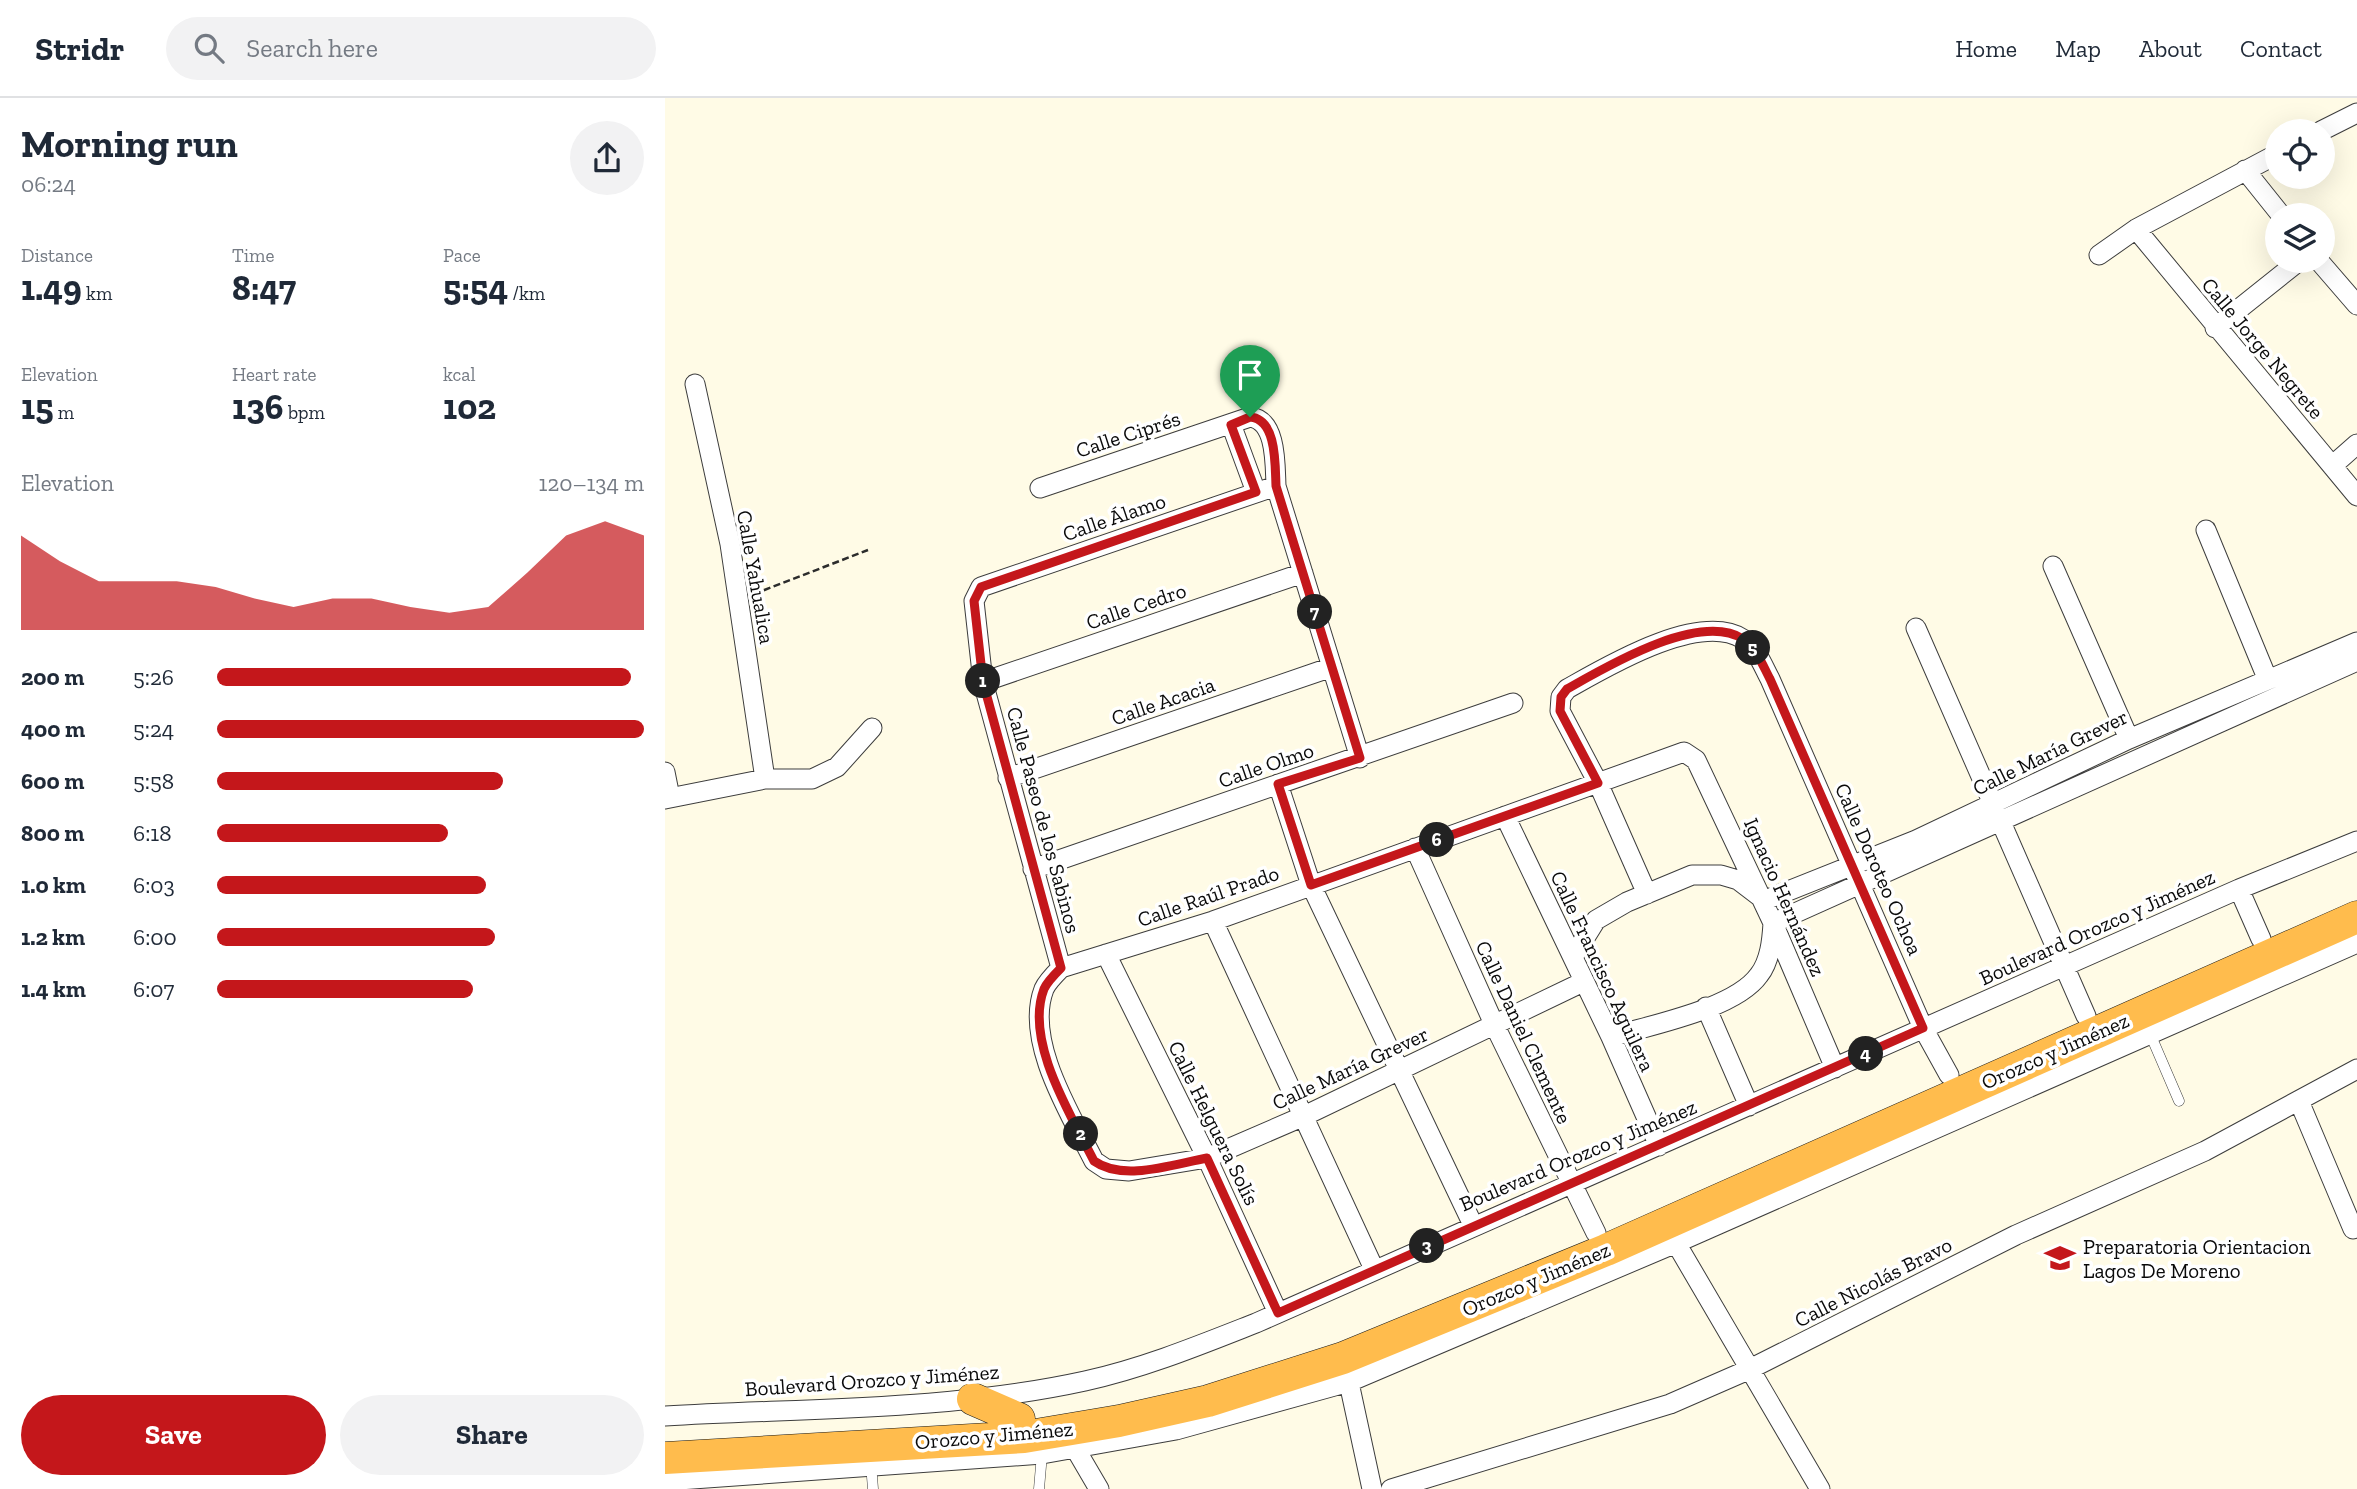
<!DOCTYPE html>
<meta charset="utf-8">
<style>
body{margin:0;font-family:"Zilla Slab",serif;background:#f2f2f3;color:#1f2937;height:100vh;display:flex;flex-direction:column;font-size:26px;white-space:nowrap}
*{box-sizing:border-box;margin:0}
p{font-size:23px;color:#747a83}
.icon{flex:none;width:38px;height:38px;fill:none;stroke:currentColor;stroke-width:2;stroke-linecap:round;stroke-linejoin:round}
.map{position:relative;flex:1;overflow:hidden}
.side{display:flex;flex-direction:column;background:#fff;width:665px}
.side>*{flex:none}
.tools{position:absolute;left:1600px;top:21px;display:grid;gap:14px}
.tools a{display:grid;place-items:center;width:70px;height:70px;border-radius:50%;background:#fff;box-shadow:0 7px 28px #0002;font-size:35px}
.pin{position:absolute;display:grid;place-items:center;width:60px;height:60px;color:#fff;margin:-72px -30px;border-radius:50% 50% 50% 0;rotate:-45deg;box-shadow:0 0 7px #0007}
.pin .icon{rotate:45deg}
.km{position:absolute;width:35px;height:35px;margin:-18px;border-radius:50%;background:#222;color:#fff;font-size:19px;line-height:35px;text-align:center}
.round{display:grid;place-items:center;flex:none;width:74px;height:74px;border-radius:37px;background:#f2f2f3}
.summary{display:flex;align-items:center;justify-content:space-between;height:119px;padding:0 21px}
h1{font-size:38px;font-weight:800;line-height:52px}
.figures{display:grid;grid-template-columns:repeat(3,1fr);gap:10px;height:119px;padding:7px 21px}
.figures div{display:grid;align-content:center}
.figures b{font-size:35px;font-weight:800}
.figures small{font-size:19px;font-weight:400}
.figures p{font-size:19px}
.chart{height:196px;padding:14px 21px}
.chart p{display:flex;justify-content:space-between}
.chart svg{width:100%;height:126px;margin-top:7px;fill:#c4171b;opacity:.7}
.primary-button{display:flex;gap:14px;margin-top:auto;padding:14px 21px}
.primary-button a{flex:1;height:80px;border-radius:42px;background:#c4171b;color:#fff;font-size:28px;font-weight:800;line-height:80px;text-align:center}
.primary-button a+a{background:#f2f2f3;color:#1f2937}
ul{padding:0 21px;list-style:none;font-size:23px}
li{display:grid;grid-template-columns:112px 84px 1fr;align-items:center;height:52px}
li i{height:18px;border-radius:9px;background:#c4171b}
header{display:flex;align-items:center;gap:42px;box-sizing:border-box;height:98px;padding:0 35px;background:#fff;border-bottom:2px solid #e0e1e3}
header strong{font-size:33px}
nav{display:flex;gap:38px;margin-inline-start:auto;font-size:24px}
.search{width:490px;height:63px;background:#f2f2f3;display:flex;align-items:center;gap:18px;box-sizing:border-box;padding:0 24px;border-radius:38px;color:#747a83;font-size:26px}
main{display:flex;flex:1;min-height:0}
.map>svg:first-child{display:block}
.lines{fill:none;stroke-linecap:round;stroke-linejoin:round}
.service-casing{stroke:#3d3d3d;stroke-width:11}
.minor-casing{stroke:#3d3d3d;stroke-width:21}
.trunk-casing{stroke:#1b1b1b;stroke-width:33}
.path{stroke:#2c2c2c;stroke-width:2.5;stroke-dasharray:7 3.5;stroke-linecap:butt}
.service{stroke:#fff;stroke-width:10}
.minor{stroke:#fff;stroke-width:19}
.trunk{stroke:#ffbc4d;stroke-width:32}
.route-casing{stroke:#fff;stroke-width:14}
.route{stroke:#c4171b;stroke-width:9}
.labels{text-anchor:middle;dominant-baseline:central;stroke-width:7;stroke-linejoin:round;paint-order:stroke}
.street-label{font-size:21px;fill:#0a0a0a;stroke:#fff}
.poi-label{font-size:21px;fill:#0a0a0a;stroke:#fff;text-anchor:start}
</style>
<header>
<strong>Stridr</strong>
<div class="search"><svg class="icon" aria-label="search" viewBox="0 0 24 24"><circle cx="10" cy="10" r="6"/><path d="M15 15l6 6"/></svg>Search here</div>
<nav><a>Home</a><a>Map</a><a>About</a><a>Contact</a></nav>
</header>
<main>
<section class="side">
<div class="summary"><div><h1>Morning run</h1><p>06:24</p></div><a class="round"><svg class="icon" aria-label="share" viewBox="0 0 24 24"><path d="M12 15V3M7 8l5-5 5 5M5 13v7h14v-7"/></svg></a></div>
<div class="figures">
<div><p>Distance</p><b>1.49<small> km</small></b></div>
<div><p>Time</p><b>8:47</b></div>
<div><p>Pace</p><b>5:54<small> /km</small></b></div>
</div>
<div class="figures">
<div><p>Elevation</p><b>15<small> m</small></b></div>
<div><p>Heart rate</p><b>136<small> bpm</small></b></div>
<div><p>kcal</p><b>102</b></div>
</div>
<div class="chart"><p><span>Elevation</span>120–134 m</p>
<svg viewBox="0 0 160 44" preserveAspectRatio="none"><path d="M0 44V11L10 20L20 27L30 27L40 27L50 29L60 33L70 36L80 33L90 33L100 36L110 38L120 36L130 24L140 11L150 6L160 11V44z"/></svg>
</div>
<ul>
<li><b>200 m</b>5:26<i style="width:97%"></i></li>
<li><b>400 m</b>5:24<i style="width:100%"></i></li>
<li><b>600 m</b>5:58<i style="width:67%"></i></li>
<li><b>800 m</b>6:18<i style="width:54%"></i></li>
<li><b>1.0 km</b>6:03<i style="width:63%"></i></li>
<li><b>1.2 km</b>6:00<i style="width:65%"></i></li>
<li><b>1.4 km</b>6:07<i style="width:60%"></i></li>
</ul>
<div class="primary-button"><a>Save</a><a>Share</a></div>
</section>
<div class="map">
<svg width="1692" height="1391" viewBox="0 0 1692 1391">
<rect width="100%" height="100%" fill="#fffbe6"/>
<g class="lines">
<g class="service-casing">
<path id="service" d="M1486 938 1514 1003
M206 1366 208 1391
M374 1391 377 1356"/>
</g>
<g class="minor-casing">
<path id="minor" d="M1656 33 1692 15
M1580 72 1616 117
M1471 131 1692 398
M1434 157 1471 131 1612 56
M1654 163 1692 207
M1550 230 1634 163
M30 286 65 446 100 681
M566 326 591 394
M1667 368 1692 346
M375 390 585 319C612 322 610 367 611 388L695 660
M1541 432 1602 580
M1388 468 1464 641
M1251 530 1421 918
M318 584 638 475
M0 674 5 699
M343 680 667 569
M613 686 646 787 808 1127
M0 701 100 681H147L172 669 207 630
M840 718 946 939 994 1048
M750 750 829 926 931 1135
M368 771 848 605
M1574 791 1596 841
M982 796 933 685 895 613 896 599 902 591C941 569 1034 513 1078 541 1091 549 1098 568 1105 581L1258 930 1284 977
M1098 803 1251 742 1464 641 1692 544
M548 823 709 1171
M441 856 542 1060 613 1215
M908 859 931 822 962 804 1027 777H1056L1073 782 1094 798
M396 870 548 823 1019 654 1031 662 1108 825 1170 970
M396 870C390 876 382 884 379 891 359 943 406 1017 429 1063L441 1071 464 1073 542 1060 639 1018 918 884
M396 870 318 584 309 503 316 489 611 388
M1041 909 1084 1008
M946 939C985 927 1070 911 1094 877 1105 863 1107 842 1108 825L1692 563
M1634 1003 1688 1131
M1011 1145 1155 1391
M681 1271 707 1391
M0 1318C139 1310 283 1313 420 1283 479 1270 535 1247 591 1225L1574 791 1692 743
M410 1350 434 1391
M0 1383 377 1356 511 1332 684 1284 1011 1145 1692 845
M726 1391 1005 1306 1083 1272 1351 1137 1540 1053 1692 971"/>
</g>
<g class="trunk-casing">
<path id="trunk" d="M308 1301 354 1321
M0 1360 359 1339 454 1323 543 1303 678 1260 941 1152 1692 819"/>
</g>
<path class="path" d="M89 496 203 452"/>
<use href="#service" class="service"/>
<use href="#minor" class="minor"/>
<use href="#trunk" class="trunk"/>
</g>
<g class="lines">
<g class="route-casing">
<path id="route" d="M585 319C612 321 610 367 611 388L695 660 613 686 646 787 933 685 895 613 896 599 902 591C941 569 1034 513 1078 541 1091 549 1098 568 1105 581L1258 930 613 1215 542 1060C509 1066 458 1084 429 1063 406 1017 359 943 379 891 382 884 390 876 396 870L318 584 309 503 316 489 591 394 566 327Z"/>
</g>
<use href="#route" class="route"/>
</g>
<defs>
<g id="university-bare" transform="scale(2.415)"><path d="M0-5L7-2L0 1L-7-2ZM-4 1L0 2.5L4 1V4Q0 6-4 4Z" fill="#c4171b" stroke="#fff" stroke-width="2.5" paint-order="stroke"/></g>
</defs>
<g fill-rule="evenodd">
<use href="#university-bare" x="1395" y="1160"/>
</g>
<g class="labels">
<g class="street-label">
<text transform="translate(1598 250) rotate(50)">Calle Jorge Negrete</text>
<text transform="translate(463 336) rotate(-18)">Calle Ciprés</text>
<text transform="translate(449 419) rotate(-19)">Calle Álamo</text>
<text transform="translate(91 479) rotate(80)">Calle Yahualica</text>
<text transform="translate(471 508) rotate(-19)">Calle Cedro</text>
<text transform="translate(498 603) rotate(-19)">Calle Acacia</text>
<text transform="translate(1385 654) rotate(-26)">Calle María Grever</text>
<text transform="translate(601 667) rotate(-19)">Calle Olmo</text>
<text transform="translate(379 722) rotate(75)">Calle Paseo de los Sabinos</text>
<text transform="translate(1214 771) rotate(66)">Calle Doroteo Ochoa</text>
<text transform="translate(543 798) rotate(-19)">Calle Raúl Prado</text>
<text transform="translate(1120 799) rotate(66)">Ignacio Hernández</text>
<text transform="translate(1432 829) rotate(-24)">Boulevard Orozco y Jiménez</text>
<text transform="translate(938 873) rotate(65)">Calle Francisco Aguilera</text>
<text transform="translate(859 934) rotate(65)">Calle Daniel Clemente</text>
<text transform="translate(1390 953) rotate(-24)">Orozco y Jiménez</text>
<text transform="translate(685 970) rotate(-25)">Calle María Grever</text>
<text transform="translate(549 1025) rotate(64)">Calle Helguera Solís</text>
<text transform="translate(913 1057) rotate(-23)">Boulevard Orozco y Jiménez</text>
<text transform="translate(871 1181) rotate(-23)">Orozco y Jiménez</text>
<text transform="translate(1208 1184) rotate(-27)">Calle Nicolás Bravo</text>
<text transform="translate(207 1282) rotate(-4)">Boulevard Orozco y Jiménez</text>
<text transform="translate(329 1337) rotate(-5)">Orozco y Jiménez</text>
</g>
<g class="poi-label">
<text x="1418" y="1148">Preparatoria Orientacion<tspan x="1418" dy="24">Lagos De Moreno</tspan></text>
</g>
</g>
</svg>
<div class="tools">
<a><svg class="icon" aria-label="locate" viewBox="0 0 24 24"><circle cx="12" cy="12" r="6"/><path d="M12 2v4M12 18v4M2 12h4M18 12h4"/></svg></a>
<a><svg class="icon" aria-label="layers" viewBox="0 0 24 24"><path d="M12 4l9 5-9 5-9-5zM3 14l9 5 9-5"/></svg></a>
</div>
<div class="pin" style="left:585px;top:319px;background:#1e9e55"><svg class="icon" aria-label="arrive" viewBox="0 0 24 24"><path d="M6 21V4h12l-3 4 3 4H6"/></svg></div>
<b class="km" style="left:318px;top:583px">1</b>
<b class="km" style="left:416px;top:1036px">2</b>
<b class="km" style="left:762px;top:1148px">3</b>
<b class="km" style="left:1201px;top:956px">4</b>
<b class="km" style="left:1088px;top:550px">5</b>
<b class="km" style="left:772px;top:742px">6</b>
<b class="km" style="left:650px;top:514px">7</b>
</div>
</main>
